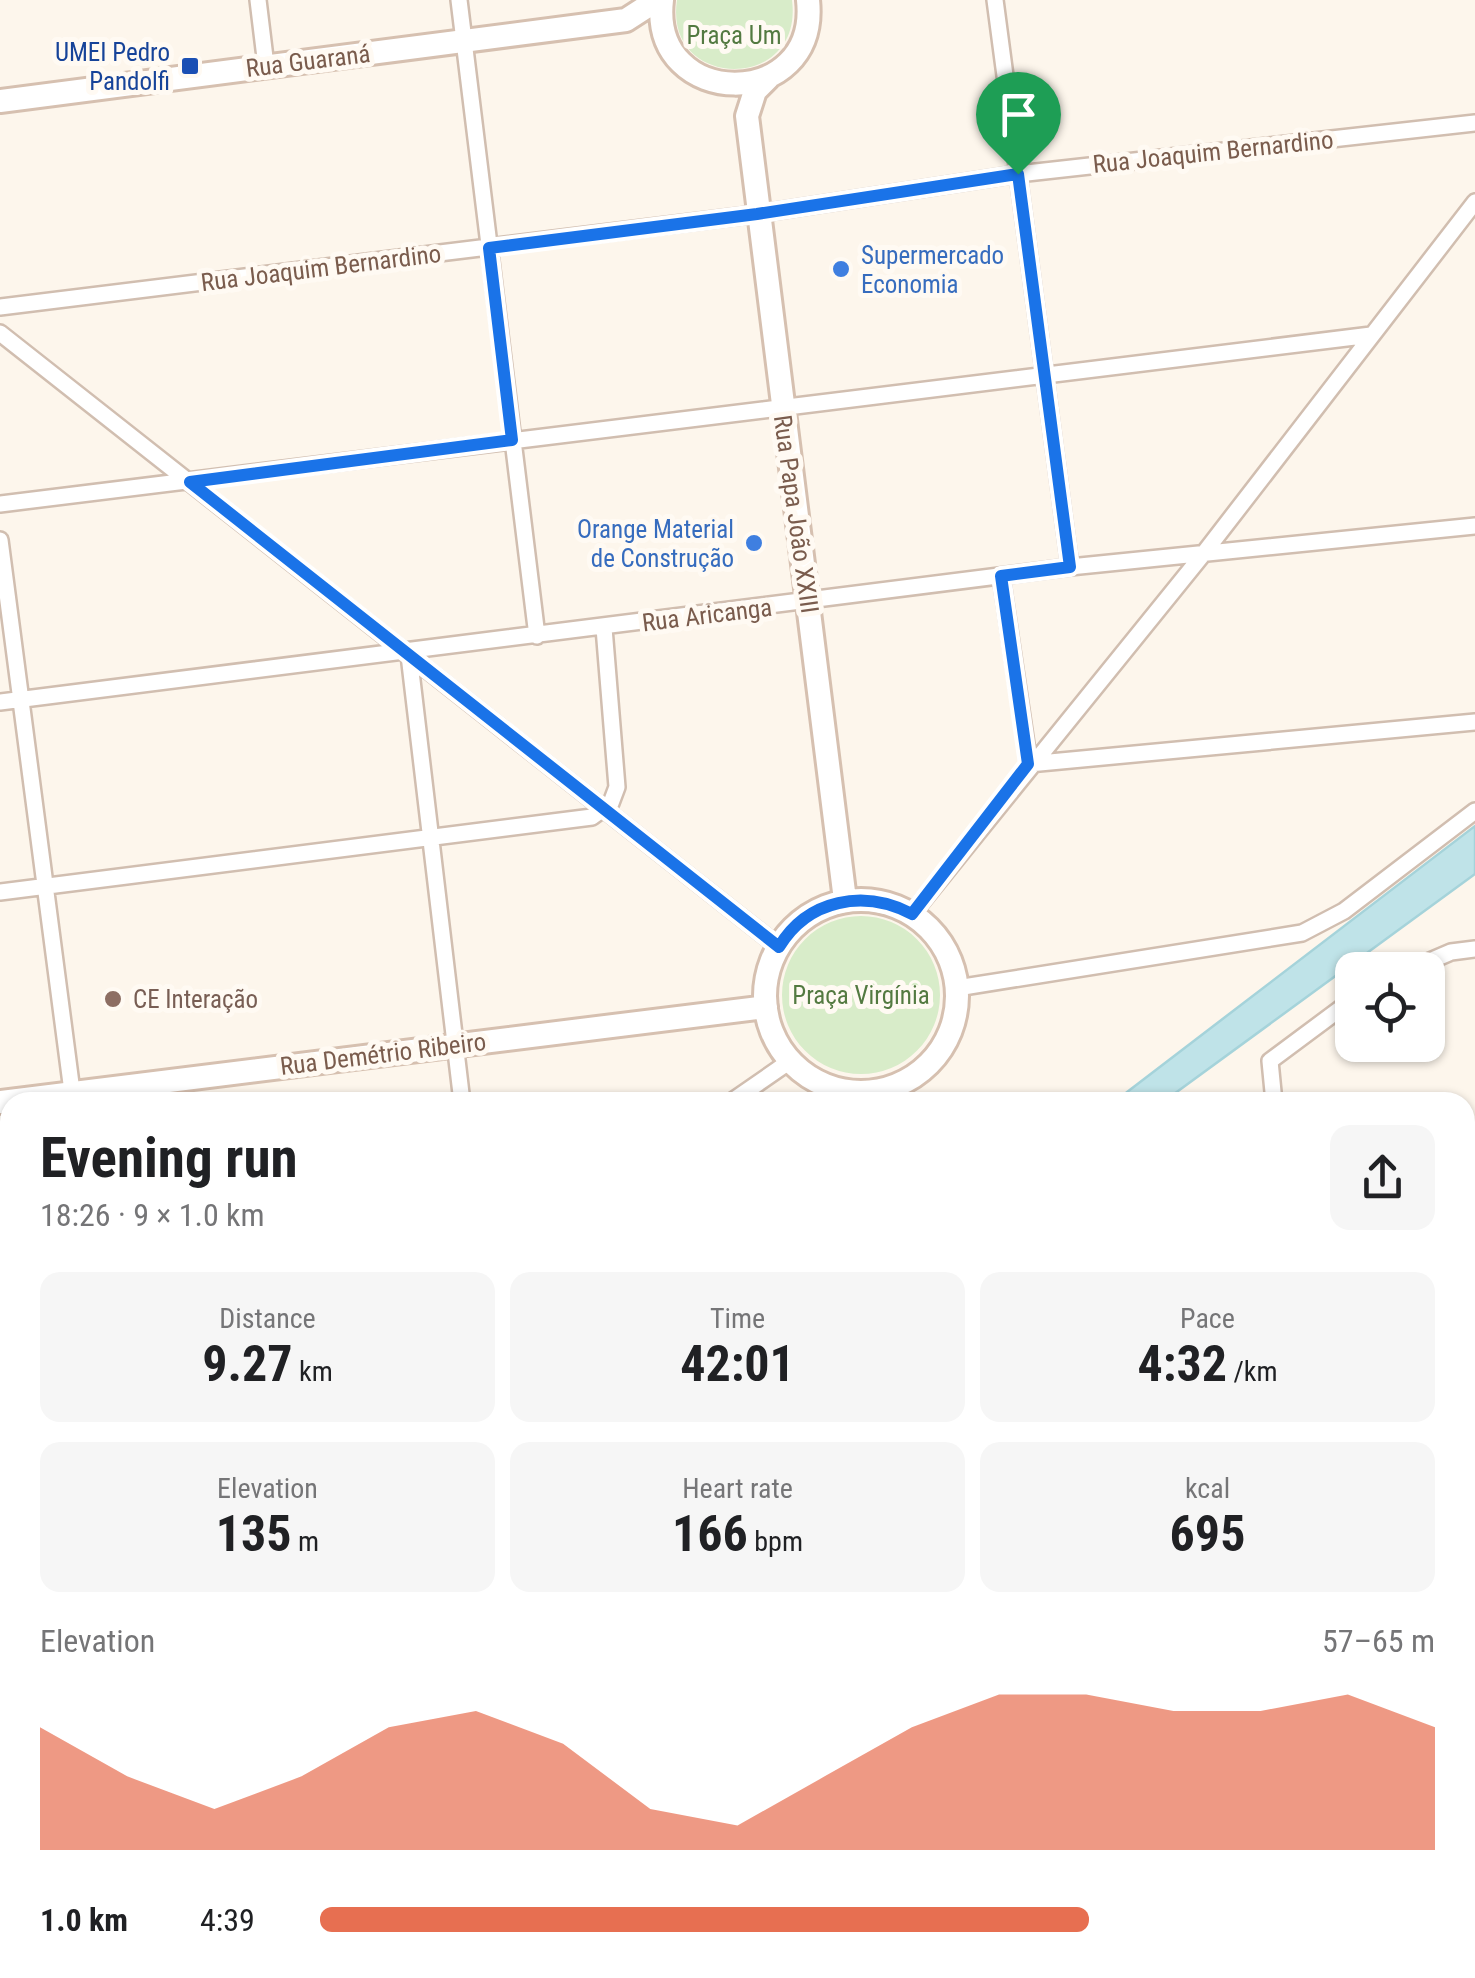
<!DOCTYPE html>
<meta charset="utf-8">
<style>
body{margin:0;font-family:"Roboto Condensed",sans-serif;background:#f6f6f6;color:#202124;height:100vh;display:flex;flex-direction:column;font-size:38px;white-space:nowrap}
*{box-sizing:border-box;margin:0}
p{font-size:32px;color:#757577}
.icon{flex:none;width:55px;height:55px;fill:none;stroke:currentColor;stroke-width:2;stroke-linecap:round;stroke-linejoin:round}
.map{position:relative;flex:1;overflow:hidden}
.side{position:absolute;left:0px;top:1092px;width:1475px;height:888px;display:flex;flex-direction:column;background:#fff;border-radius:30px 30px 0 0;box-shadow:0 2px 8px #0004}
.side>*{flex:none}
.tools{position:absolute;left:1335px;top:952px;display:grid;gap:20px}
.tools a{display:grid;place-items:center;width:110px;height:110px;border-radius:20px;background:#fff;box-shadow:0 2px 8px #0004;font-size:50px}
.pin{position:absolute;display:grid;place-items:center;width:85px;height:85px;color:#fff;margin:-102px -42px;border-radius:50% 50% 50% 0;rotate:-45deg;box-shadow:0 0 10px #0007}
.pin .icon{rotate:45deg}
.round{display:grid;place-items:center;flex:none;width:105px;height:105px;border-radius:20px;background:#f6f6f6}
.overview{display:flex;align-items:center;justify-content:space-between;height:170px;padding:0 40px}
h1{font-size:55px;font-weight:700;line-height:75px}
.stats{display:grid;grid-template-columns:repeat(3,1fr);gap:15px;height:170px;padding:10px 40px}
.stats div{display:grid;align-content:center;border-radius:20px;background:#f6f6f6;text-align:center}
.stats b{font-size:50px;font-weight:700}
.stats small{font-size:28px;font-weight:400}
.stats p{font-size:28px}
.chart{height:280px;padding:20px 40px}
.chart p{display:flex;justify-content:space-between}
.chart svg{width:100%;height:180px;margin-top:10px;fill:#e76f51;opacity:.7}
ul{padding:0 40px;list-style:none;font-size:32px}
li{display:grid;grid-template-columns:160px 120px 1fr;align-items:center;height:75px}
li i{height:25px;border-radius:12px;background:#e76f51}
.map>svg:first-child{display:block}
.green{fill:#d8ecc9}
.water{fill:#bfe3e8;stroke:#a5d3da;stroke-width:2.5}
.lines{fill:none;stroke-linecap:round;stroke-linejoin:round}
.street-casing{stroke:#d1beb0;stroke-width:20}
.secondary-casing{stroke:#d6c0b0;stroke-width:28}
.street{stroke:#fff;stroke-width:15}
.secondary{stroke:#fff;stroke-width:22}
.route-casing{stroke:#fff;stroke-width:20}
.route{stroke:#1a73e8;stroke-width:12}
.transit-dot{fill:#1a4fb4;stroke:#fffaf3;stroke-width:4}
.shop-dot{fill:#3f7fe0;stroke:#fffaf3;stroke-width:4}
.education-dot{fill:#8d6e63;stroke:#fffaf3;stroke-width:4}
.labels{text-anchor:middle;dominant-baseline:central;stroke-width:10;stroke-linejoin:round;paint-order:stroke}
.park-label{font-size:25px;fill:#537a41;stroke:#fffaf3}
.transit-label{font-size:25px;fill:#164399;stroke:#fffaf3;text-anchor:end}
.street-label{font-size:25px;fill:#7a5c4d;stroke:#fffaf3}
.shop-label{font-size:25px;fill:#366cbe;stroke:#fffaf3;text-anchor:start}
.education-label{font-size:25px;fill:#785e54;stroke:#fffaf3;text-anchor:start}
</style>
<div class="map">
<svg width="1475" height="1978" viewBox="0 0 1475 1978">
<rect width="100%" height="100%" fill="#fdf6ec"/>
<path class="green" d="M677 0H792C804 93 663 91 677 0Z
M782 995a79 79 0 1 1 158 0a79 79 0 1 1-158 0Z"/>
<path class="water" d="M1475 826V874L1163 1102H1114Z"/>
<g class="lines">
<g class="street-casing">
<path id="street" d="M258 0 266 66
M459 0 537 636
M995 0 1070 567
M0 307 757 214 1018 174 1475 123
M0 333 779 947
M0 504 1371 335
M0 540 73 1099
M1001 576 1029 764 1475 722
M409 655 462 1102
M0 702 1070 567 1475 526
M0 892 592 817 611 803 617 787 604 628
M912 914 1204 553 1475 202
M1409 970 1451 952 1475 949
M957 988 1302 933 1344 911 1475 811
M731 1102 790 1061
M1274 1102 1270 1061 1352 1000
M1465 1141 1475 1139
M0 1306 10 1305
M1465 1317 1475 1316
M0 1376 10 1374
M1465 1518 1475 1517
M0 1595 10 1593
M1465 1721 1475 1719
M0 1896 10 1894
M1465 1928 1475 1927
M579 1970 580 1978
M946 1978 1017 1970"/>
</g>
<g class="secondary-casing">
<path id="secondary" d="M662 0C649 111 820 112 808 0
M768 78 755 91 747 116 845 900
M0 101 626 20 657 0
M765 996a96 96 0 1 1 192 0a96 96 0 1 1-192 0Z
M0 1102 766 1007
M0 1713 10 1721
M0 1768 10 1776
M80 1970 89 1978
M266 1970 276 1978
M314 1970 325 1978
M981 1970 982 1978"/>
</g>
<use href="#street" class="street"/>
<use href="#secondary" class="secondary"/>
</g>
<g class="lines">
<g class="route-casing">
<path id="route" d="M1018 174 1070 567 1001 576 1028 764 912 914C864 889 808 899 779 947L190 482 512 440 489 248 757 214Z"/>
</g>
<use href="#route" class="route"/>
</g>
<rect class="transit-dot" x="180" y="56" width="20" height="20" rx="5"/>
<g class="shop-dot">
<circle cx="841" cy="269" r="10"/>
<circle cx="754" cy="543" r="10"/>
</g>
<circle class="education-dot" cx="113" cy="999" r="10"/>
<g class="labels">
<g class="park-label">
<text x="734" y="35">Praça Um</text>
<text x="861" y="995">Praça Virgínia</text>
</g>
<g class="transit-label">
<text x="170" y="52">UMEI Pedro<tspan x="170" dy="29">Pandolfi</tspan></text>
</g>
<g class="street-label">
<text transform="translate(308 61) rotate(-7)">Rua Guaraná</text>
<text transform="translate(1213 152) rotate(-6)">Rua Joaquim Bernardino</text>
<text transform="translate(321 268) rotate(-7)">Rua Joaquim Bernardino</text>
<text transform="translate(796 514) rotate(82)">Rua Papa João XXIII</text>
<text transform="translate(707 615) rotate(-7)">Rua Aricanga</text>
<text transform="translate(383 1054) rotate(-7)">Rua Demétrio Ribeiro</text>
</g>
<g class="shop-label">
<text x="861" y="255">Supermercado<tspan x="861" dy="29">Economia</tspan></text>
<text x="734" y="529" text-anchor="end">Orange Material<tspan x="734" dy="29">de Construção</tspan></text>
</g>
<g class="education-label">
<text x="133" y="999">CE Interação</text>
</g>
</g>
</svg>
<div class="tools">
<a><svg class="icon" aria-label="locate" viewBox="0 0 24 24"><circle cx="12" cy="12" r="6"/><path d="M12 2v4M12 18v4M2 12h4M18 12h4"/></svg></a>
</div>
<div class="pin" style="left:1018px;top:174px;background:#1e9e55"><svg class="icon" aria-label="arrive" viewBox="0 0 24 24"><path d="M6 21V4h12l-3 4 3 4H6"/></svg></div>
<section class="side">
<div class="overview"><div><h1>Evening run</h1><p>18:26 · 9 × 1.0 km</p></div><a class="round"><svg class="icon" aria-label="share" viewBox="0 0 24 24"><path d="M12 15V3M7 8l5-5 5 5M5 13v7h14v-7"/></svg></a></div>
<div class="stats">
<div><p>Distance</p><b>9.27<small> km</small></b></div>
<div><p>Time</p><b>42:01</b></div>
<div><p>Pace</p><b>4:32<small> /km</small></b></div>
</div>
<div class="stats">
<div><p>Elevation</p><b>135<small> m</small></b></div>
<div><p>Heart rate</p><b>166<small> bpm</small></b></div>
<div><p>kcal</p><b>695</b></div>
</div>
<div class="chart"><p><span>Elevation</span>57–65 m</p>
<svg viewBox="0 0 160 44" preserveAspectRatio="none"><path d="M0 44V14L10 26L20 34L30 26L40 14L50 10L60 18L70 34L80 38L90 26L100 14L110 6L120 6L130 10L140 10L150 6L160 14V44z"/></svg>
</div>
<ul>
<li><b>1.0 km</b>4:39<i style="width:69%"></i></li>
</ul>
</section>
</div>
